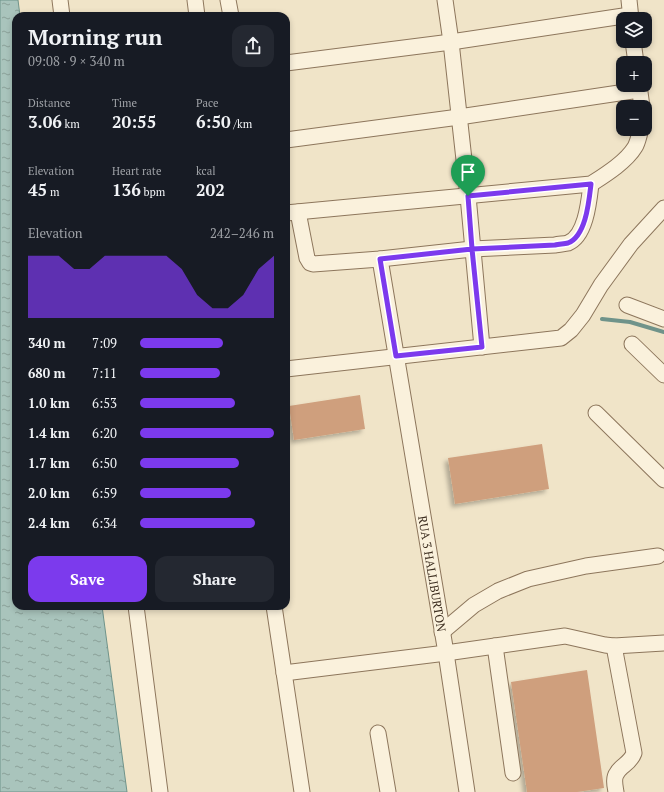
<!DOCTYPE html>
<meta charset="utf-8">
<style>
body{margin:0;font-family:"PT Serif",serif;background:#242831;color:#f1f3f6;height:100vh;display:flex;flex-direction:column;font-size:15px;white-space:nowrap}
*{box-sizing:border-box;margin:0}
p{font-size:13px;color:#9ea1a6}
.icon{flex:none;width:22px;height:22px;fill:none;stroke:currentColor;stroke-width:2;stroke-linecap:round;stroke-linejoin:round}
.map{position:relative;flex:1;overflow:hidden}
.drawer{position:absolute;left:12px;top:12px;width:278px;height:598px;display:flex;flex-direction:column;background:#171b24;border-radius:12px;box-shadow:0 2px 6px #0003}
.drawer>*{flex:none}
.controls{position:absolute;left:616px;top:12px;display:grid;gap:8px}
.controls a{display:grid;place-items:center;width:36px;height:36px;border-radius:8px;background:#171b24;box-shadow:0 2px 6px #0003;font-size:20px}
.pin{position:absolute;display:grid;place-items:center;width:34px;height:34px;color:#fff;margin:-41px -17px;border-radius:50% 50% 50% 0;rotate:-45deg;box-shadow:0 0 4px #0007}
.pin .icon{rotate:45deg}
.round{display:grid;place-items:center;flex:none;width:42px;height:42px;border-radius:12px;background:#242831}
.summary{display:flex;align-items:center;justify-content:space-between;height:68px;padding:0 16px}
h1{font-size:22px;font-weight:600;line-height:30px}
.stats{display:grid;grid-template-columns:repeat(3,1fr);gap:6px;height:68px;padding:4px 16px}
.stats div{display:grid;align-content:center}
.stats b{font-size:17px;font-weight:600}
.stats small{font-size:11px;font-weight:400}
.stats p{font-size:11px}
.chart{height:112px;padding:8px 16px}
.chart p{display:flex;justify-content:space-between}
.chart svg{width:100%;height:72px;margin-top:4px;fill:#7c3aed;opacity:.7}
.action{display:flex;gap:8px;margin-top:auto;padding:8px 16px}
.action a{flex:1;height:46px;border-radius:12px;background:#7c3aed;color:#fff;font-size:16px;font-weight:600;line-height:46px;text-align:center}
.action a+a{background:#242831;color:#f1f3f6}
ul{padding:0 16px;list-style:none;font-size:13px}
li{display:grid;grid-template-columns:64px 48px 1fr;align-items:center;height:30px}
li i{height:10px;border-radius:5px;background:#7c3aed}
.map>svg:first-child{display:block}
.water{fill:url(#water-ripples);stroke:#6f938a}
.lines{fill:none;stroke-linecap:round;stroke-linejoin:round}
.stream{stroke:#6f938a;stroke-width:4}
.building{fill:#cf9f7d;filter:url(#shadow)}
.minor-casing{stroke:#8d765c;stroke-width:17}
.minor{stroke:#faf1dc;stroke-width:15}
.route-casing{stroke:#fff;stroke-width:8}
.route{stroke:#7c3aed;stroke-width:5}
.labels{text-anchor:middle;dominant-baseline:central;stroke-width:3;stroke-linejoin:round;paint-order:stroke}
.street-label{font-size:12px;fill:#3d2e20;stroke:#f7eed8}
</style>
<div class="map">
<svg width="664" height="792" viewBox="0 0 664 792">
<defs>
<pattern id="water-ripples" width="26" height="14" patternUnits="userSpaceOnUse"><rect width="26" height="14" fill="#a9c4bc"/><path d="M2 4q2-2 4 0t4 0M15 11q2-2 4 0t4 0" fill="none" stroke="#8ba098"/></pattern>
<filter id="shadow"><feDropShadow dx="-3.5" dy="3.5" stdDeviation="2" flood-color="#0004"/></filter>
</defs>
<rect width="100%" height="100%" fill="#f0e4c8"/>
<path class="water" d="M0 0H18L20 16H16V606H102L127 792H0Z"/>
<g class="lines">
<path class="stream" d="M602 319 630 322 664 332"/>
</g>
<path class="building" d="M360 395 365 429 294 440 289 406Z
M542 444 549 489 455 504 448 458Z
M587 670 604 788 577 792H527L511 682Z"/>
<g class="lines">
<g class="minor-casing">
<g id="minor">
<path d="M60 0 62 16"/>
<path d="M195 0 197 16"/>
<path d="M228 0 231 16"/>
<path d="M445 0 451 42 468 196 482 347"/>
<path d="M629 0 631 19"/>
<path d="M633 41 636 63"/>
<path d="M286 63 451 42 630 15"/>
<path d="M639 85 642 107"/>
<path d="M286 140 459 117 639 90"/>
<path d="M298 212 307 258 310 263 313 264 380 259 472 249 555 245C559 244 564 244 568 243 586 236 589 201 591 184"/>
<path d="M286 213 591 184C605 175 626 162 635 147 638 142 639 135 641 129"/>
<path id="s1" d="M380 259 446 653 467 792"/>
<path d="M627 305 664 319"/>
<path d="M632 344 664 375"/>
<path d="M286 369 561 338 571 330 583 315 601 285 631 244 664 208"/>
<path d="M596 413 664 480"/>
<path d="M136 606 160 792"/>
<path d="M274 606 302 792"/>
<path d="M442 632 474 605 498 591 528 579 586 566 658 556"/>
<path d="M495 646 513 773"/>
<path d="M614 646 634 753C630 764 621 765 617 773 613 778 615 786 616 792"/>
<path d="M284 673 446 653 565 636 605 645 614 646 664 643"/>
<path d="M378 733 388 792"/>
</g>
</g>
<use href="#minor" class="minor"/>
</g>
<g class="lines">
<g class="route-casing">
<path id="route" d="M468 196 472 249 380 259 396 356 482 347 472 249 555 245C559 244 564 244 568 243 586 236 589 201 591 184L468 196"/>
</g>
<use href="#route" class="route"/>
</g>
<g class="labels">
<g class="street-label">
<text stroke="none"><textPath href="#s1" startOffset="319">RUA 3 HALLIBURTON</textPath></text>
</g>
</g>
</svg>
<div class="controls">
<a><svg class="icon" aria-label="layers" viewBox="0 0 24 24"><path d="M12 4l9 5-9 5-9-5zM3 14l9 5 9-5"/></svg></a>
<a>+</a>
<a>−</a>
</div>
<div class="pin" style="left:468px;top:196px;background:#1e9e55"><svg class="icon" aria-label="arrive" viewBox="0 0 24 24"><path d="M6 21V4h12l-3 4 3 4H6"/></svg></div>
<section class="drawer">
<div class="summary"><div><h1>Morning run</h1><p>09:08 · 9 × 340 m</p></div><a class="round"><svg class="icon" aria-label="share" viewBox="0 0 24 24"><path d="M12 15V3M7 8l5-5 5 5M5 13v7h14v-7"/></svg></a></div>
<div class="stats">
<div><p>Distance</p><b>3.06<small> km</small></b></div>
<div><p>Time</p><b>20:55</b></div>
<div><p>Pace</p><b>6:50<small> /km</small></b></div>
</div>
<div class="stats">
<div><p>Elevation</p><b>45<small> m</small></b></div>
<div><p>Heart rate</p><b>136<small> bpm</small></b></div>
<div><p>kcal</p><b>202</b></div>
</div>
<div class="chart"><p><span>Elevation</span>242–246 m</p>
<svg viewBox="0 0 160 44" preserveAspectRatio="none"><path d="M0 44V6L10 6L20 6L30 14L40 14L50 6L60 6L70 6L80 6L90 6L100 14L110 30L120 38L130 38L140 30L150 14L160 6V44z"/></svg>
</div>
<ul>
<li><b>340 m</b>7:09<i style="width:62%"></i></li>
<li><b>680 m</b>7:11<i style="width:60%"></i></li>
<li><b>1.0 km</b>6:53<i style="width:71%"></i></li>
<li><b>1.4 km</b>6:20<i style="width:100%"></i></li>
<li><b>1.7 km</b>6:50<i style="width:74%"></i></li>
<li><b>2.0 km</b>6:59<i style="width:68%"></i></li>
<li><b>2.4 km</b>6:34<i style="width:86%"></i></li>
</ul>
<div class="action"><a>Save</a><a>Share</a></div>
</section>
</div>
